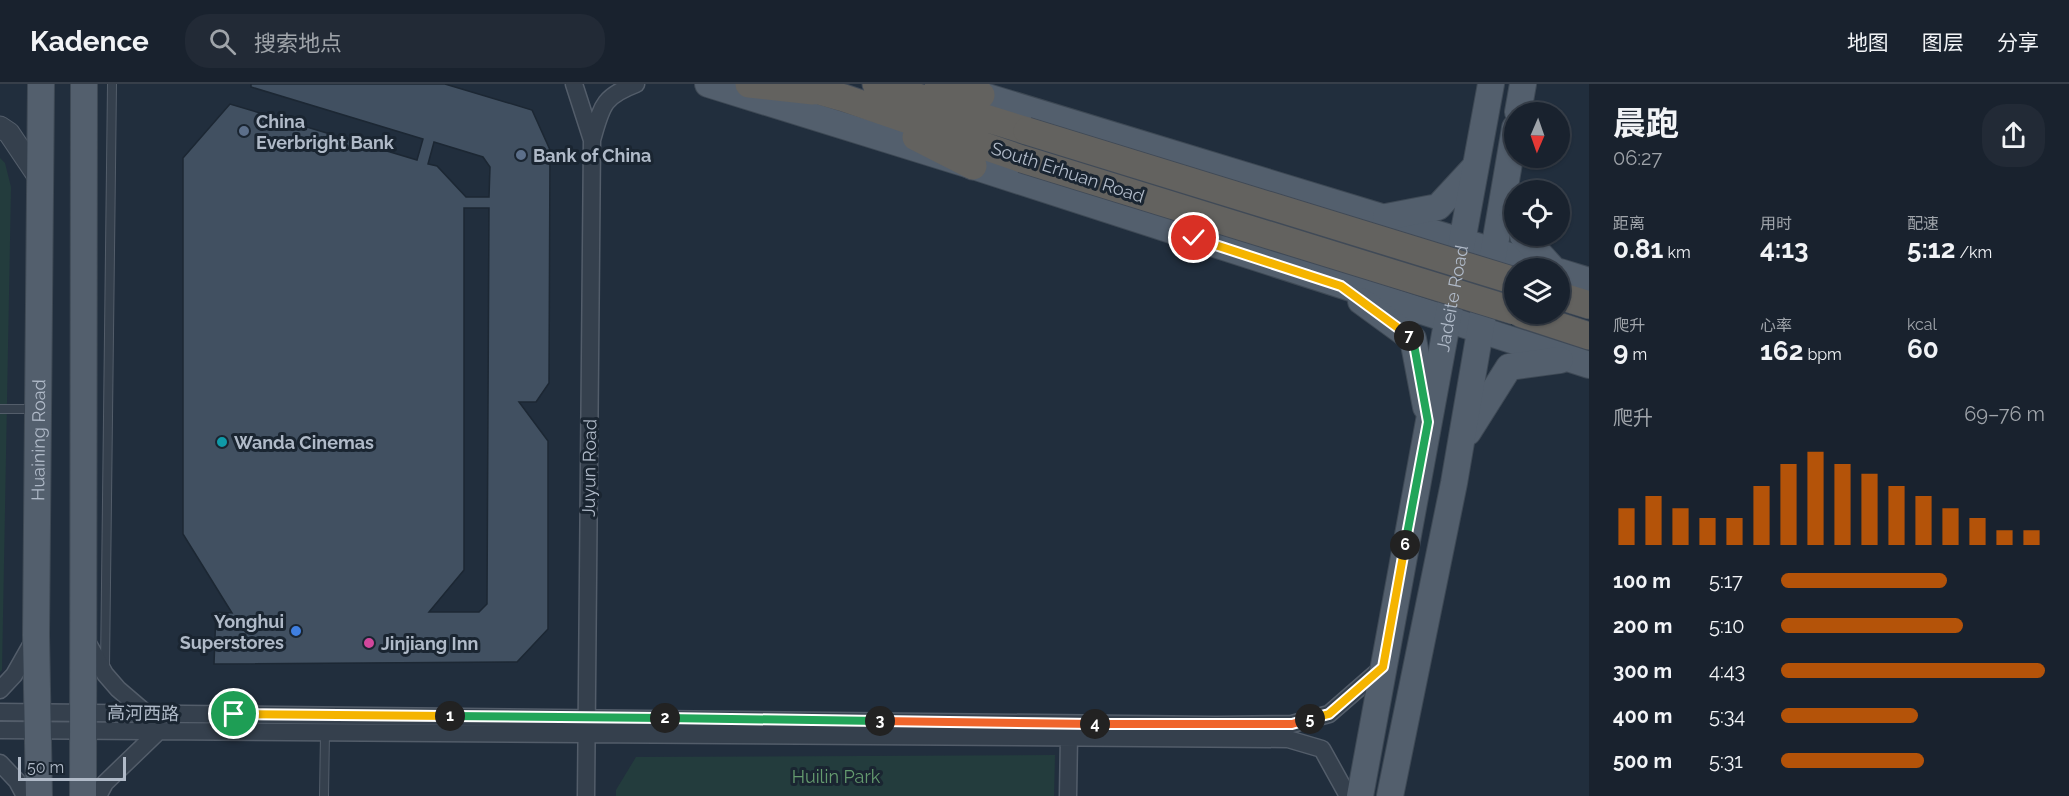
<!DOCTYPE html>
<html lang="zh">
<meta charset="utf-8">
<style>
body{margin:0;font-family:Raleway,"Noto Sans SC",sans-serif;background:#222a36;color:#f1f3f6;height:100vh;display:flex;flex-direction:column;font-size:22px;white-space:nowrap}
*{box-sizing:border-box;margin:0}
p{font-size:20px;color:#9fa4aa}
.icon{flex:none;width:33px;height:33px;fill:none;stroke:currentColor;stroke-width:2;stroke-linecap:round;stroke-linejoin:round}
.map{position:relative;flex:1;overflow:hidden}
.panel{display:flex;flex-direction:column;background:#19222e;width:480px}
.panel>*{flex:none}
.needle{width:39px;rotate:182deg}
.buttons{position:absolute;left:1504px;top:18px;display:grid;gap:12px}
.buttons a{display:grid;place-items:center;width:66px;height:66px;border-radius:50%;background:#19222e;box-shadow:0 2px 4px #0004,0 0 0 2px #373f4a;font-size:30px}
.scale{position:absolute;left:18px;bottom:15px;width:108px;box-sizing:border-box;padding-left:6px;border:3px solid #b0bac8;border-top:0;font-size:16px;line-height:21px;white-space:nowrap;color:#b0bac8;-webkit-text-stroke:4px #1a2531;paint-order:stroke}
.pin{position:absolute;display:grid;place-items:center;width:51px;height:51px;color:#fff;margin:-26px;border:3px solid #fff;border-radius:50%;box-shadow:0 2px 6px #0007}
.km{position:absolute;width:30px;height:30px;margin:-15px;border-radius:50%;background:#222;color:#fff;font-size:16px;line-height:30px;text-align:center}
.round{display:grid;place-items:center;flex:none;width:63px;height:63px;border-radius:24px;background:#222a36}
.summary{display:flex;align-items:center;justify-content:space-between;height:102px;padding:0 24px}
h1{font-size:33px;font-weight:700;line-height:45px}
.figures{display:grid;grid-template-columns:repeat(3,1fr);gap:9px;height:102px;padding:6px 24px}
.figures div{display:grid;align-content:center}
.figures b{font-size:26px;font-weight:700}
.figures small{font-size:16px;font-weight:400}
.figures p{font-size:16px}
.chart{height:168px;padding:12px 24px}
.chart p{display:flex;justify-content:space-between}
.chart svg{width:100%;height:108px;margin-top:6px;stroke:#b45309;stroke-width:6}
ul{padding:0 24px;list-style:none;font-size:20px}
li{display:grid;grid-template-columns:96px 72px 1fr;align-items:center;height:45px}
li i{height:15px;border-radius:8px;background:#b45309}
header{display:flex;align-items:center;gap:36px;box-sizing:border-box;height:84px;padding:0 30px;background:#19222e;border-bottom:2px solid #373f4a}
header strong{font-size:28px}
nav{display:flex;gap:33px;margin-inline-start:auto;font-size:21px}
.search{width:420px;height:54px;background:#222a36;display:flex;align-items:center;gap:15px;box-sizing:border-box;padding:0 21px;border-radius:24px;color:#9fa4aa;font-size:22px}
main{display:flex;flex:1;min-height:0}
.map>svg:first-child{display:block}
.green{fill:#233c3d}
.building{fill:#415061;stroke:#1c2733;stroke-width:1.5;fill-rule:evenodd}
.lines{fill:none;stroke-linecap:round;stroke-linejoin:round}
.service-casing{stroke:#535d6a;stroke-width:10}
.minor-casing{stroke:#535d6a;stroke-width:19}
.tertiary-casing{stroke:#535d6a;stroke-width:23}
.primary-casing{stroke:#3e4955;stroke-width:28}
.trunk-casing{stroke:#404a57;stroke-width:29}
.service{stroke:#35404d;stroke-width:8}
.minor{stroke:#35404d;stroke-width:16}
.tertiary{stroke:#35404d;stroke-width:21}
.primary{stroke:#535f6d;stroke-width:26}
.trunk{stroke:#63625f;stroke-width:27}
.trunk-bridge-casing{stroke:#404a57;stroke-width:29;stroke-linecap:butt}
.trunk-bridge{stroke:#63625f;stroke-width:27}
.split-1-casing{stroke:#fff;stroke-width:12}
.split-2-casing{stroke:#fff;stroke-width:12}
.split-3-casing{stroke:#fff;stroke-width:12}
.split-4-casing{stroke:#fff;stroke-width:12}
.split-5-casing{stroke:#fff;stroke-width:12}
.split-6-casing{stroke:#fff;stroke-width:12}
.split-7-casing{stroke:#fff;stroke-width:12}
.split-8-casing{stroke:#fff;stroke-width:12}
.split-1{stroke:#f5b400;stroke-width:8}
.split-2{stroke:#22a559;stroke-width:8}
.split-3{stroke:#22a559;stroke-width:8}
.split-4{stroke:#f0652b;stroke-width:8}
.split-5{stroke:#f0652b;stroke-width:8}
.split-6{stroke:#f5b400;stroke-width:8}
.split-7{stroke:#22a559;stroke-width:8}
.split-8{stroke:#f5b400;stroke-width:8}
.service-dot{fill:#5c6f8a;stroke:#1a2531;stroke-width:2}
.culture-dot{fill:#0f9aa8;stroke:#1a2531;stroke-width:2}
.shop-dot{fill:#3f7fe0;stroke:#1a2531;stroke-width:2}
.hotel-dot{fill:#d1479c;stroke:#1a2531;stroke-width:2}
.labels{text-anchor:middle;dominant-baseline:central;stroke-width:6;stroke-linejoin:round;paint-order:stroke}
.poi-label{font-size:18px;font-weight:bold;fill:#b0bac8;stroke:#1a2531;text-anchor:start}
.street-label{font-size:18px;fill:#b0bac8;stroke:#1a2531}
.park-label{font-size:18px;fill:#659b6f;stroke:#1a2531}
</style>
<header>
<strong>Kadence</strong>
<div class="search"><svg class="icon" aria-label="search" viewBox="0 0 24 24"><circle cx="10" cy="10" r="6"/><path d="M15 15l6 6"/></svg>搜索地点</div>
<nav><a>地图</a><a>图层</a><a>分享</a></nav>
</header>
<main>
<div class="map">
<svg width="1589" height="712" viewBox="0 0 1589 712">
<rect width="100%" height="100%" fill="#212e3d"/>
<path class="green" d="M0 74 5 79 11 103 2 586 0 588Z
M1055 671 1054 712H616V706L636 673Z"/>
<path class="building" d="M251 0H445L532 26 550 66 549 299 536 318H519L548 357V545L517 578 214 580 216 528 232 529 183 450V74L230 20 417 76 423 55 251 3ZM434 58 483 73 490 83 489 113H466L437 82 428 80ZM464 124H489L487 520 479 528H429L464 486Z"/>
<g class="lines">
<g class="service-casing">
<path id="service" d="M0 325H35
M105 583 112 0
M324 712 325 649"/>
</g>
<g class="minor-casing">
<path id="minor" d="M574 0 592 56C602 22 602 13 636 0
M85 554 105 590 118 605 146 629
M0 606 14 591 35 554
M0 628 1216 641 1292 640 1329 630 1383 583
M0 646 1288 655 1322 665 1348 712
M0 679 17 697 25 712
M98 712 105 699 159 647
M586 712 592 56
M1068 712 1069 652"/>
</g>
<g class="tertiary-casing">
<path id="tertiary" d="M0 43 9 49 40 95"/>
</g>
<g class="primary-casing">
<g id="primary">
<path d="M708 0 973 82 1589 281"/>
<path d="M961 5 1549 184"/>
<path d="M1518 28 1523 0"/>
<path d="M1386 133 1438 123 1475 83"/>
<path d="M1523 152 1552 184"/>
<path d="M1560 188 1589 197"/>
<path d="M1361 217 1413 255 1426 323"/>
<path d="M1468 348 1509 283 1560 276"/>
<path id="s1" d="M39 712 36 551 41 0"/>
<path d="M83 712 84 0"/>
<path id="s2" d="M1360 712 1491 0"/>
<path d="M1390 712 1454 399 1515 44"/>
</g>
</g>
<g class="trunk-casing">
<path id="trunk" d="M749 0 813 7
M795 0 844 14 1022 75
M876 0 1027 47
M938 4 981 11
M916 53 973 82
M1560 212 1589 221
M1522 230 1589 252"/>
</g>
<use href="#service" class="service"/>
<use href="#minor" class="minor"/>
<use href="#tertiary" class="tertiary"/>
<use href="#primary" class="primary"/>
<use href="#trunk" class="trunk"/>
<g class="trunk-bridge-casing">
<path id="trunk-bridge" d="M1027 47 1515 197
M1022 75 1515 227"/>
</g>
<use href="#trunk-bridge" class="trunk-bridge"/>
</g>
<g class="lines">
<g class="split-1-casing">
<path id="split-1" d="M234 630 450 632"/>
</g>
<g class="split-2-casing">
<path id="split-2" d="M450 632 665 634"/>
</g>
<g class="split-3-casing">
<path id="split-3" d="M665 634 880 637"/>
</g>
<g class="split-4-casing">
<path id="split-4" d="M880 637 1095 640"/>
</g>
<g class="split-5-casing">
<path id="split-5" d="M1095 640H1292L1310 635"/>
</g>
<g class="split-6-casing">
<path id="split-6" d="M1310 635 1329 630 1383 583 1405 461"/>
</g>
<g class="split-7-casing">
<path id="split-7" d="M1405 461 1428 338 1413 255 1409 252"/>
</g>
<g class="split-8-casing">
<path id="split-8" d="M1194 154 1341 202 1409 252"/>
</g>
<use href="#split-1" class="split-1"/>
<use href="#split-2" class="split-2"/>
<use href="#split-3" class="split-3"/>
<use href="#split-4" class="split-4"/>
<use href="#split-5" class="split-5"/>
<use href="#split-6" class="split-6"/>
<use href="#split-7" class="split-7"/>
<use href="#split-8" class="split-8"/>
</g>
<g class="service-dot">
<circle cx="244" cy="47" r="6"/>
<circle cx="521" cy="71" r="6"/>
</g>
<circle class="culture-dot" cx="222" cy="358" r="6"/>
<circle class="shop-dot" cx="296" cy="547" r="6"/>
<circle class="hotel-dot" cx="369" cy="559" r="6"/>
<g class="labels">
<g class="poi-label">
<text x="256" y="37">China<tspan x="256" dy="21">Everbright Bank</tspan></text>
<text x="533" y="71">Bank of China</text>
<text x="234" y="358">Wanda Cinemas</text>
<text x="284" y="537" text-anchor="end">Yonghui<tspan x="284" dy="21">Superstores</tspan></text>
<text x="381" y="559">Jinjiang Inn</text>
</g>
<g class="street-label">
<text transform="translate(1068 88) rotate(18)">South Erhuan Road</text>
<text stroke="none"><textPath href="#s2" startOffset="506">Jadeite Road</textPath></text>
<text stroke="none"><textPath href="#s1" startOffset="356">Huaining Road</textPath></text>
<text transform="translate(589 384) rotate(-89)">Juyun Road</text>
<text transform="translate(143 629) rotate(1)">高河西路</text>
</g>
<g class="park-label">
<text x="836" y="692">Huilin Park</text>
</g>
</g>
</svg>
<div class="buttons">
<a><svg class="needle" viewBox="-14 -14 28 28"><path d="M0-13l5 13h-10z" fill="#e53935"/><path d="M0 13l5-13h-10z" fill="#9fa4aa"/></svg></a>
<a><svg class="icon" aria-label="locate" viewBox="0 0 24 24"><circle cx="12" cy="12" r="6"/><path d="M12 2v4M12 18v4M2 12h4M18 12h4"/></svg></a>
<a><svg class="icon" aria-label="layers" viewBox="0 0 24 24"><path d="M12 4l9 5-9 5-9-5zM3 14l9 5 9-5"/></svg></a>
</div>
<div class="scale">50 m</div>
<div class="pin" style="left:234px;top:630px;background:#1e9e55"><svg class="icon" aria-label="arrive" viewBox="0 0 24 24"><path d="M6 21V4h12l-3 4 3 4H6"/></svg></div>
<div class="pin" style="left:1194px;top:154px;background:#d93025"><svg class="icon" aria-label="check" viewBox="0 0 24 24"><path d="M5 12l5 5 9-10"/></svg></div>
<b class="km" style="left:450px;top:632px">1</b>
<b class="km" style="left:665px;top:634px">2</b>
<b class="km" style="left:880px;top:637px">3</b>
<b class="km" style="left:1095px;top:640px">4</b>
<b class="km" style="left:1310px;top:635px">5</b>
<b class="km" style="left:1405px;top:461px">6</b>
<b class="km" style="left:1409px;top:252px">7</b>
</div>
<section class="panel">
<div class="summary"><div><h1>晨跑</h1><p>06:27</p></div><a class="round"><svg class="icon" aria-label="share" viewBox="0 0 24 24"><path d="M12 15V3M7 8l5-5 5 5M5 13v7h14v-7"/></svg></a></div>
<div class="figures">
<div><p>距离</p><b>0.81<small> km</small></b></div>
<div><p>用时</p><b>4:13</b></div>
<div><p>配速</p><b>5:12<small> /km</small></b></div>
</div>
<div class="figures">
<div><p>爬升</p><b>9<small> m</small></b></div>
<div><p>心率</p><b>162<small> bpm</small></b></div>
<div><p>kcal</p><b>60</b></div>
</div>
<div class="chart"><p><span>爬升</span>69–76 m</p>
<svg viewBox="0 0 160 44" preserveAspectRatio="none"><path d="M5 44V29M15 44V24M25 44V29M35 44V33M45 44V33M55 44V20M65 44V11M75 44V6M85 44V11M95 44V15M105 44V20M115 44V24M125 44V29M135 44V33M145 44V38M155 44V38"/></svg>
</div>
<ul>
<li><b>100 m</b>5:17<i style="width:63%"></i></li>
<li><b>200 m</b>5:10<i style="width:69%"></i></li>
<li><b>300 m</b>4:43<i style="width:100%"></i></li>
<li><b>400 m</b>5:34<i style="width:52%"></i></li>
<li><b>500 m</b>5:31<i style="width:54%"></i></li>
</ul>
</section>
</main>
